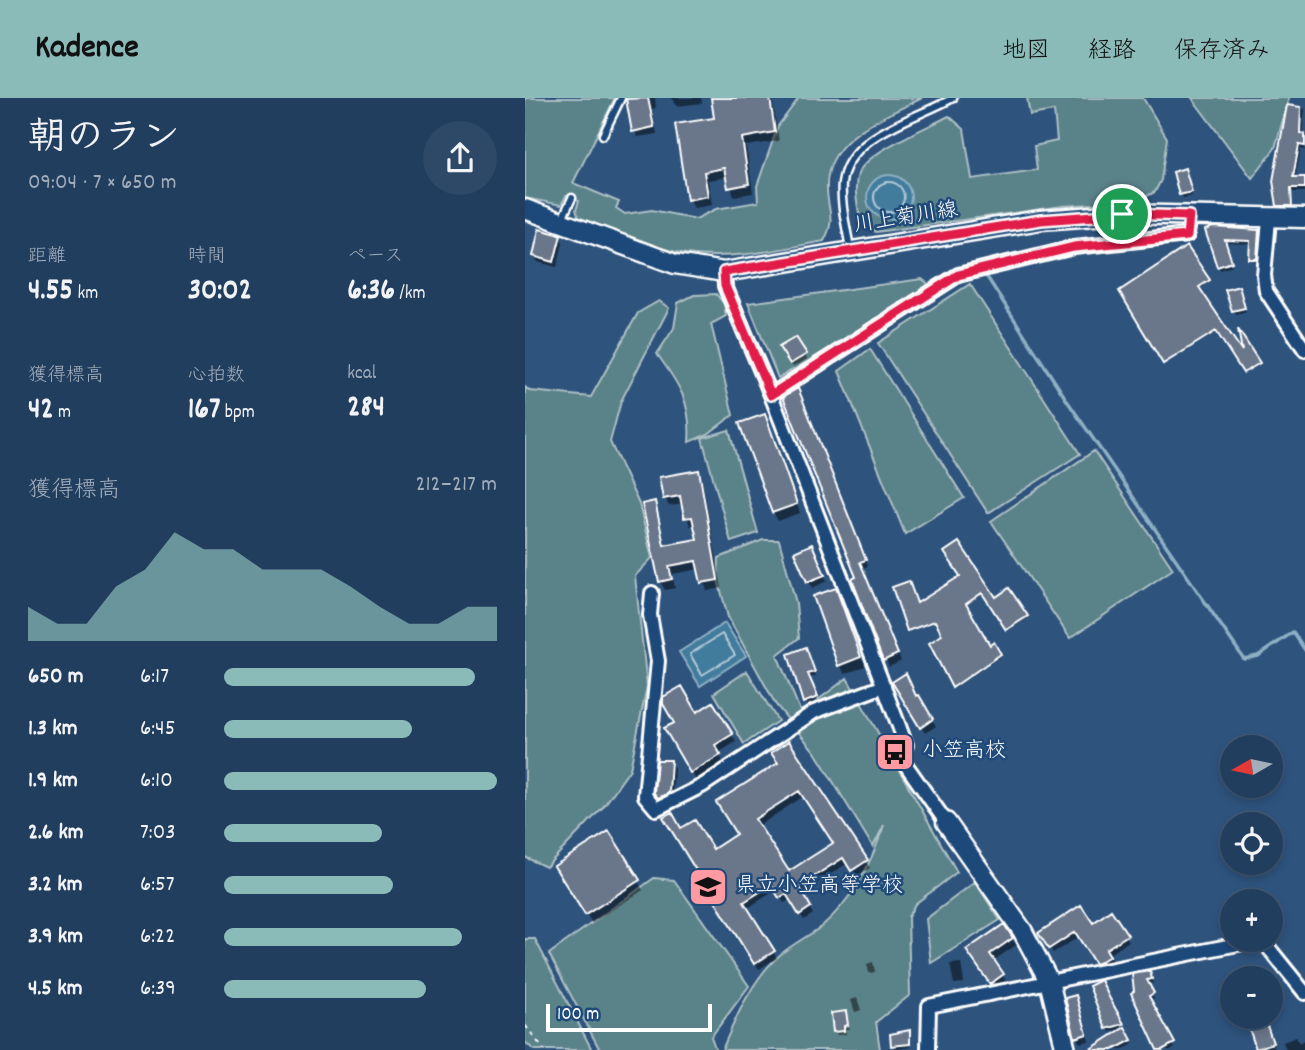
<!DOCTYPE html>
<html lang="ja">
<meta charset="utf-8">
<style>
body{margin:0;font-family:Dekko,"Klee One",sans-serif;background:#2e4967;color:#f1f3f6;height:100vh;display:flex;flex-direction:column;font-size:26px;white-space:nowrap}
*{box-sizing:border-box;margin:0}
p{font-size:23px;color:#a2aebc}
.icon{flex:none;width:38px;height:38px;fill:none;stroke:currentColor;stroke-width:2;stroke-linecap:round;stroke-linejoin:round}
.map{position:relative;flex:1;overflow:hidden}
.details{display:flex;flex-direction:column;background:#223e5e;width:525px}
.details>*{flex:none}
.needle{width:46px;rotate:261deg}
.controls{position:absolute;left:695px;top:637px;display:grid;gap:14px}
.controls a{display:grid;place-items:center;width:63px;height:63px;border-radius:50%;background:#223e5e;box-shadow:0 4px 10px #0003,0 0 0 2px #3f5773;font-size:35px}
.scale{position:absolute;left:21px;bottom:18px;width:166px;box-sizing:border-box;padding-left:7px;border:4px solid #fff;border-top:0;font-size:19px;line-height:24px;white-space:nowrap;color:#fff;-webkit-text-stroke:5px #1f4a7a;paint-order:stroke}
.pin{position:absolute;display:grid;place-items:center;width:60px;height:60px;color:#fff;margin:-30px;border:4px solid #fff;border-radius:50%;box-shadow:0 2px 7px #0007}
.round{display:grid;place-items:center;flex:none;width:74px;height:74px;border-radius:37px;background:#2e4967}
.overview{display:flex;align-items:center;justify-content:space-between;height:119px;padding:0 28px}
h1{font-size:38px;font-weight:700;line-height:52px}
.stats{display:grid;grid-template-columns:repeat(3,1fr);gap:10px;height:119px;padding:7px 28px}
.stats div{display:grid;align-content:center}
.stats b{font-size:30px;font-weight:700}
.stats small{font-size:19px;font-weight:400}
.stats p{font-size:19px}
.chart{height:196px;padding:14px 28px}
.chart p{display:flex;justify-content:space-between}
.chart svg{width:100%;height:126px;margin-top:7px;fill:#8bbbb9;opacity:.7}
ul{padding:0 28px;list-style:none;font-size:23px}
li{display:grid;grid-template-columns:112px 84px 1fr;align-items:center;height:52px}
li i{height:18px;border-radius:9px;background:#8bbbb9}
header{display:flex;align-items:center;gap:42px;box-sizing:border-box;height:98px;padding:0 35px;background:#8bbbb9;color:#111}
header strong{font-size:33px}
nav{display:flex;gap:38px;margin-inline-start:auto;font-size:24px}
main{display:flex;flex:1;min-height:0}
.map>svg:first-child{display:block}
.green{fill:#5a8289;stroke:#acc0c4;stroke-width:2}
.water{fill:#437b9d;stroke:#8eb0c4;stroke-width:2}
.shadow{fill:#0007;fill-rule:evenodd}
.lines{fill:none;stroke-linecap:round;stroke-linejoin:round}
.shore{stroke:#b4cad8;stroke-width:2}
.stream{stroke:#8eb0c4;stroke-width:3.5}
.building{fill:#6a7689;stroke:#fff;stroke-width:2;fill-rule:evenodd}
.lane-casing{stroke:#fff;stroke-width:11}
.street-casing{stroke:#fff;stroke-width:18}
.secondary-casing{stroke:#fff;stroke-width:23}
.path{stroke:#fff;stroke-width:2;stroke-dasharray:5 5;stroke-linecap:butt}
.lane{stroke:#1f4a7a;stroke-width:6}
.street{stroke:#1f4a7a;stroke-width:12}
.secondary{stroke:#1f4a7a;stroke-width:18}
.route-casing{stroke:#fff;stroke-width:14}
.route{stroke:#e11d48;stroke-width:9}
.labels{text-anchor:middle;dominant-baseline:central;stroke-width:5;stroke-linejoin:round;paint-order:stroke}
.street-label{font-size:21px;fill:#fff;stroke:#1f4a7a}
.poi-label{font-size:21px;fill:#fff;stroke:#1f4a7a;text-anchor:start}
</style>
<header>
<strong>Kadence</strong>
<nav><a>地図</a><a>経路</a><a>保存済み</a></nav>
</header>
<main>
<section class="details">
<div class="overview"><div><h1>朝のラン</h1><p>09:04 · 7 × 650 m</p></div><a class="round"><svg class="icon" aria-label="share" viewBox="0 0 24 24"><path d="M12 15V3M7 8l5-5 5 5M5 13v7h14v-7"/></svg></a></div>
<div class="stats">
<div><p>距離</p><b>4.55<small> km</small></b></div>
<div><p>時間</p><b>30:02</b></div>
<div><p>ペース</p><b>6:36<small> /km</small></b></div>
</div>
<div class="stats">
<div><p>獲得標高</p><b>42<small> m</small></b></div>
<div><p>心拍数</p><b>167<small> bpm</small></b></div>
<div><p>kcal</p><b>284</b></div>
</div>
<div class="chart"><p><span>獲得標高</span>212–217 m</p>
<svg viewBox="0 0 160 44" preserveAspectRatio="none"><path d="M0 44V32L10 38L20 38L30 25L40 19L50 6L60 12L70 12L80 19L90 19L100 19L110 25L120 32L130 38L140 38L150 32L160 32V44z"/></svg>
</div>
<ul>
<li><b>650 m</b>6:17<i style="width:92%"></i></li>
<li><b>1.3 km</b>6:45<i style="width:69%"></i></li>
<li><b>1.9 km</b>6:10<i style="width:100%"></i></li>
<li><b>2.6 km</b>7:03<i style="width:58%"></i></li>
<li><b>3.2 km</b>6:57<i style="width:62%"></i></li>
<li><b>3.9 km</b>6:22<i style="width:87%"></i></li>
<li><b>4.5 km</b>6:39<i style="width:74%"></i></li>
</ul>
</section>
<div class="map">
<svg width="780" height="952" viewBox="0 0 780 952">
<rect width="100%" height="100%" fill="#2e537d"/>
<filter id="ink" filterUnits="userSpaceOnUse"><feTurbulence type="fractalNoise" baseFrequency=".0143" numOctaves="2"/><feDisplacementMap in="SourceGraphic" scale="14" xChannelSelector="R" yChannelSelector="G"/><feConvolveMatrix kernelMatrix="1 2 1 2 8 2 1 2 1" color-interpolation-filters="sRGB"/></filter>
<g filter="url(#ink)">
<path class="green" d="M0 0H90L48 85 94 104 91 110 100 116 127 112 171 121 191 111 233 104 232 88 253 28 274 0H397C359 20 299 39 302 92 303 115 311 121 299 143 255 151 206 163 161 156 124 149 89 133 54 120L51 112 54 103 41 98 36 107 0 100Z
M502 0H618L642 40 636 82 630 94 620 99 608 95 596 104 538 108 351 134 336 125C333 109 328 92 333 76 342 53 402 30 424 18L439 31 447 81 512 72 509 48 532 43 529 13 505 17Z
M667 0H764L750 50 727 80Z
M397 181 410 191 253 280 223 205Z
M445 186 555 356 463 415 353 245Z
M191 196 199 206 201 218 186 226 208 317 183 336 164 344C167 305 154 286 132 256L149 230 153 205 169 197Z
M134 203 144 210 96 303 85 344 114 406 127 460 110 478 122 588 105 671 78 709 21 769 0 759V289L5 293 66 299 113 215Z
M345 251 439 400 380 436 314 273Z
M204 332 233 435 206 444 177 340Z
M569 353 648 471 545 540 466 423Z
M238 442H254L271 505 274 540 252 557 276 615 322 580 432 774 390 806 383 819 385 897 351 924 355 952H197C211 919 228 879 256 856 269 845 284 838 297 828 327 802 347 764 359 727L348 749 290 654 251 607 203 519 193 482 194 460Z
M222 573 253 623 219 646 189 595Z
M129 780 149 782 224 888 186 939 191 952H75L24 856Z
M450 784 475 822 406 865 401 821Z
M0 841H10L67 952H9L0 944Z"/>
<path class="water" d="M342 99a22 22 0 1 1 44 0a22 22 0 1 1-44 0Z
M200 525 221 558 175 588 154 554Z"/>
<path class="shadow" d="M117 0H130L131 9 127 12 132 36 112 39 103 4Z
M147 0H176L177 5 152 8Z
M193 0H247L254 43 221 48 228 95 209 98 203 79 183 82 187 107 169 110 164 101 191 21Z
M764 9 780 11 777 37 780 38V52L776 51 770 81H780V94H767L769 113 756 112 753 107Z
M662 76 667 98 658 100 656 96Z
M683 133 733 134V164L726 161V146L701 145 707 168 695 172Z
M35 138 38 145 32 169 13 164 9 158Z
M662 150 684 184 673 191 721 261 715 241 734 267 720 275 693 233 640 266 596 194Z
M702 193 715 194 721 214 711 216Z
M271 241 282 261 268 269 257 250Z
M276 298 343 468 337 471 376 563 364 569 329 482 333 480Z
M239 318 275 415 253 423 248 414Z
M173 374 177 382 197 490 182 493 175 471 147 476 150 490 140 492 135 483 129 405 141 448 174 442 171 427 165 428 158 406 144 408 140 400Z
M271 455H290L302 483 287 490Z
M437 479 470 501 483 493 502 520 483 532 459 495 440 508 464 549 468 547 476 558 429 590 406 546 420 537 412 524 384 533 369 490 391 508Z
M310 492 340 568 320 576 315 567Z
M283 555 291 578 284 580 293 603 282 608 275 593Z
M369 585 393 599 411 628 400 635Z
M188 606 211 644 193 655 199 665 171 682 141 631Z
M264 646 345 770 331 778 323 765 276 795 288 816 279 822 266 801 259 805 251 792 221 811 252 860 234 871 141 720 187 754 213 737ZM279 698 310 746 263 775 233 728Z
M145 664 149 670 147 701 138 706 131 695Z
M83 735 118 792 67 825 31 768Z
M567 827 601 838 604 843 583 857 587 863 574 870 555 838 528 855 515 835Z
M478 828 491 847 468 863 481 883 469 891 447 859Z
M348 864 350 874 344 875 342 866Z
M436 865 439 885 429 886 425 866Z
M624 874 628 885 622 886 629 900 624 903 650 950 646 952H634L608 896Z
M576 885 599 930 585 934 583 930Z
M550 899 564 943 555 945 551 939Z
M332 900 336 912 330 914 326 902Z
M320 915 324 931H320L321 936 312 937 310 934Z
M738 919 741 923 750 952 732 950 723 922Z
M600 932 608 946 597 952H565Z
M384 934 386 949 370 951 368 947Z
M771 939 774 945 780 941V952H761L758 944Z"/>
<g class="lines">
<path class="shore" d="M349 99a15 15 0 1 1 30 0a15 15 0 1 1-30 0Z
M197 536 210 557 177 577 165 556Z"/>
<path class="stream" d="M462 179 543 304 719 561 733 558 768 534 780 552"/>
</g>
<path class="building" d="M123 0 129 29 107 34 101 1Z
M186 0H245L250 34 217 40 224 86 203 90 199 70 179 74 183 98 162 102 150 26 189 20Z
M762 7 776 9 775 35 780 36V48L774 47 768 79H780V90H766L767 108H752L748 83Z
M660 70 667 94 654 97 648 74Z
M688 129 734 132 732 161H724L725 143 700 142 707 164 692 169 680 132Z
M14 131 36 137 29 164 8 158Z
M662 148 685 182 674 189 717 253 713 231 735 265 718 275 691 233 638 266 594 193Z
M714 188 720 210 707 213 700 192Z
M271 239 282 256 265 266 254 249Z
M273 290 341 462 335 464 373 556 358 563 327 481 331 479 258 299Z
M240 316 272 406 247 415 214 325Z
M174 372 193 482 176 485 171 463 144 468 147 481 134 484 117 406 130 403 139 447 172 441 167 419 159 420 155 398 138 401 134 379Z
M434 444 471 499 484 490 503 518 481 532 457 495 441 506 465 547 469 544 476 556 427 590 404 545 417 537 410 523 382 533 367 489 384 483 392 505 435 478 419 454Z
M287 446 300 477 282 484 269 454Z
M311 490 336 559 313 568 288 498Z
M281 549 290 574 283 576 293 599 278 605 263 556Z
M381 575 391 598 394 597 408 621 395 630 367 584Z
M157 588 172 614 188 604 208 636 190 647 196 657 165 675 139 630 149 625 138 606V599Z
M264 643 343 762 326 773 318 760 274 788 286 809 274 817 261 796 254 800 246 787 219 804 250 853 229 866 138 719 147 714 156 730 170 722 188 751 211 736 191 704 253 665 246 655ZM274 693 308 745 264 773 230 721Z
M132 662H146L144 695 133 700 129 695Z
M84 733 115 782 60 817 29 768Z
M556 807 568 825 586 812 603 837 581 851 585 858 573 865 570 866 550 834 524 851 513 835Z
M479 826 488 840 465 856 479 876 465 886 441 852Z
M625 873 627 881 622 882 629 895 624 898 650 945 637 952H632L606 895 609 893 607 876Z
M576 882 584 899 599 926 581 931 564 888Z
M551 897 562 936 550 940 540 900Z
M321 913 323 927 319 928V933L308 934 306 915Z
M726 919H739L748 945 731 951 721 921Z
M600 929 607 942 588 952H564Z
M385 932V946L366 948 365 936Z"/>
<g class="lines">
<g class="lane-casing">
<path id="lane" d="M78 37 96 0
M37 121 47 100
M325 151C322 131 315 107 317 86 321 37 391 21 428 0"/>
</g>
<g class="street-casing">
<path id="street" d="M744 122 739 177 741 193 780 252
M199 174 200 188 246 297 374 628 381 647 376 660 421 724
M246 297 433 177 549 149 662 137 664 118
M127 495 125 517 133 563 120 698 131 711 177 688 289 614 359 588
M403 952 404 908 718 845 738 843 780 895"/>
</g>
<g class="secondary-casing">
<path id="secondary" d="M0 111 150 166 199 174 516 122 597 116 780 120
M421 724 497 832 524 883 541 952"/>
</g>
<path class="path" d="M0 927 19 952"/>
<use href="#lane" class="lane"/>
<use href="#street" class="street"/>
<use href="#secondary" class="secondary"/>
</g>
</g>
<g class="lines" filter="url(#ink)">
<g class="route-casing">
<path id="route" d="M597 116 664 118 662 138 549 149 433 177 246 297 200 188 199 174 516 122Z"/>
</g>
<use href="#route" class="route"/>
</g>
<defs>
<g id="bus-square" transform="scale(2.0125)"><rect x="-9" y="-9" width="18" height="18" rx="4" fill="#ff9aa2" stroke="#1f4a7a"/><path d="M-5-6H5V4H4V6H2V4H-2V6H-4V4H-5ZM-3.5-4V0h7V-4ZM-3.5 1.2v1.5H-2V1.2ZM2 1.2v1.5H3.5V1.2Z" fill="#111"/></g>
<g id="school-square" transform="scale(2.0125)"><rect x="-9" y="-9" width="18" height="18" rx="4" fill="#ff9aa2" stroke="#1f4a7a"/><path d="M0-5L7-2L0 1L-7-2ZM-4 1L0 2.5L4 1V4Q0 6-4 4Z" fill="#111"/></g>
</defs>
<g fill-rule="evenodd">
<use href="#bus-square" x="370" y="654"/>
<use href="#school-square" x="183" y="789"/>
</g>
<g class="labels">
<g class="street-label">
<text transform="translate(381 121) rotate(-9)">川上菊川線</text>
</g>
<g class="poi-label">
<text x="397" y="654">小笠高校</text>
<text x="210" y="789">県立小笠高等学校</text>
</g>
</g>
</svg>
<div class="controls">
<a><svg class="needle" viewBox="-14 -14 28 28"><path d="M0-13l5 13h-10z" fill="#e53935"/><path d="M0 13l5-13h-10z" fill="#a2aebc"/></svg></a>
<a><svg class="icon" aria-label="locate" viewBox="0 0 24 24"><circle cx="12" cy="12" r="6"/><path d="M12 2v4M12 18v4M2 12h4M18 12h4"/></svg></a>
<a>+</a>
<a>−</a>
</div>
<div class="scale">100 m</div>
<div class="pin" style="left:597px;top:116px;background:#1e9e55"><svg class="icon" aria-label="arrive" viewBox="0 0 24 24"><path d="M6 21V4h12l-3 4 3 4H6"/></svg></div>
</div>
</main>
